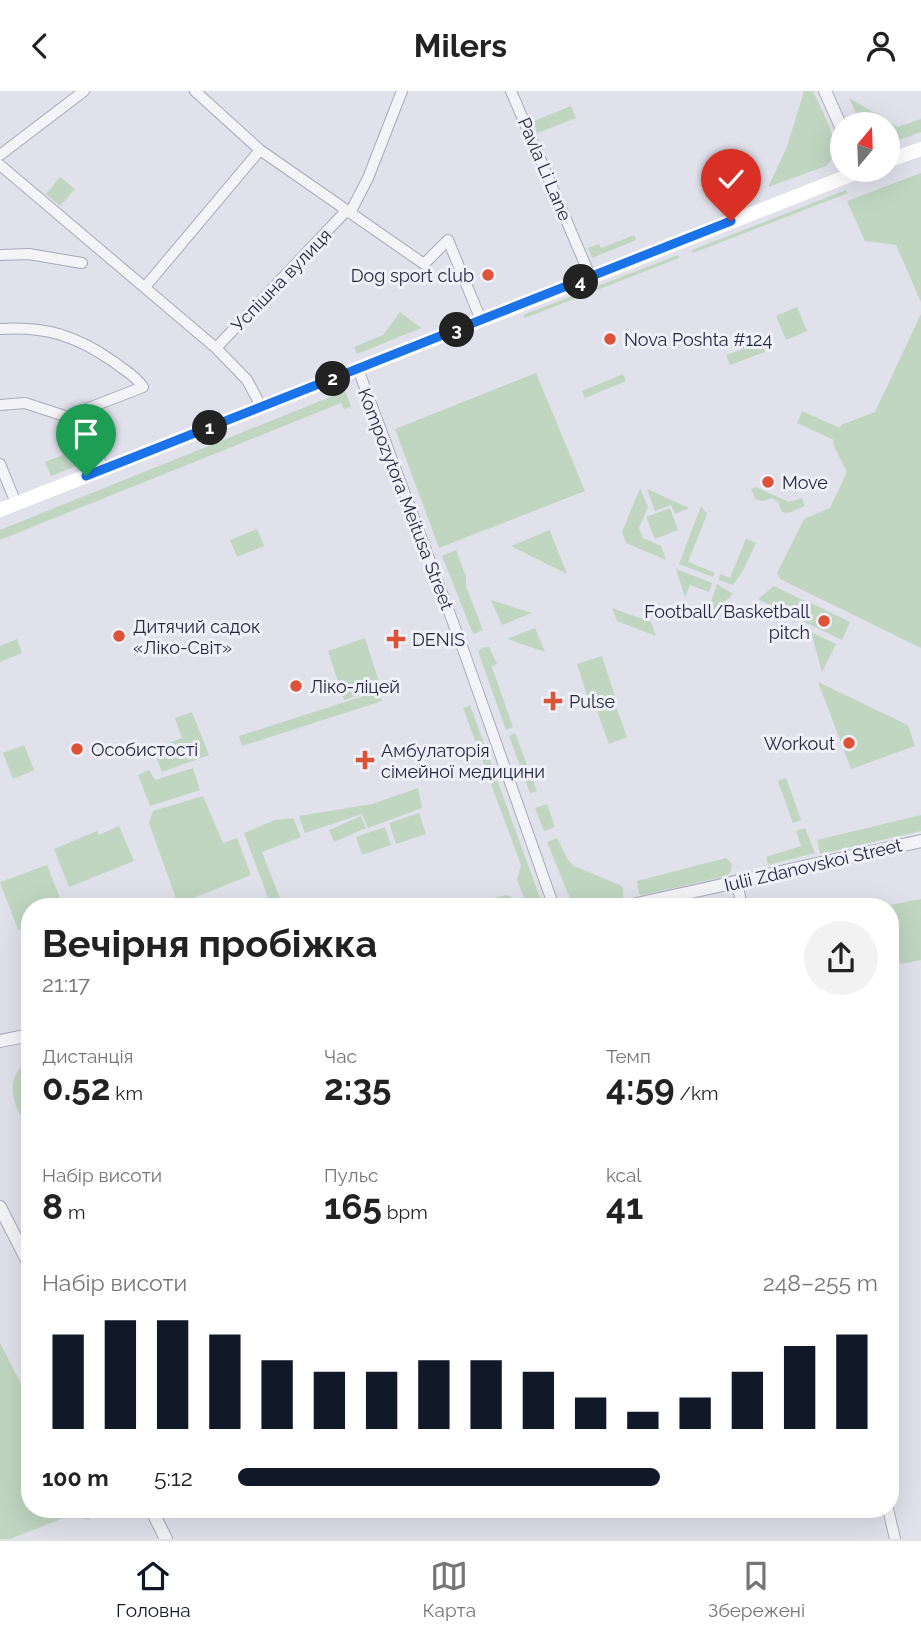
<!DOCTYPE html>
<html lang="uk">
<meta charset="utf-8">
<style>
body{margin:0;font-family:Raleway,sans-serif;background:#f2f2f2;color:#222;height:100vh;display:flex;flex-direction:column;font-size:26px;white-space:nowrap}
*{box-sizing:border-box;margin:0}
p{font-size:23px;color:#767676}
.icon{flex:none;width:38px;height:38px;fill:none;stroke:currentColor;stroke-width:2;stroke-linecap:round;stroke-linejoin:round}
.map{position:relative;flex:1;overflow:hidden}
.side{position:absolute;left:21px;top:807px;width:878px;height:620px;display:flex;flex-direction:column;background:#fff;border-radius:28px;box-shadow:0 7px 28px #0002}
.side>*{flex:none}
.needle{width:46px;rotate:19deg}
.controls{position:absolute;left:830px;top:21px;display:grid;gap:14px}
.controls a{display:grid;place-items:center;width:70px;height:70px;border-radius:50%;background:#fff;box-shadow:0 7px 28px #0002;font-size:35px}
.pin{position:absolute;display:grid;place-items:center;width:60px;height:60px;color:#fff;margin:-72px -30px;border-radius:50% 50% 50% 0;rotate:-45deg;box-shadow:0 0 7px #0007}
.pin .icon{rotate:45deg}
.km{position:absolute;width:35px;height:35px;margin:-18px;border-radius:50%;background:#222;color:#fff;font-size:19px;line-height:35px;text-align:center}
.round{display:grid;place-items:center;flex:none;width:74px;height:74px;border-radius:37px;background:#f2f2f2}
.overview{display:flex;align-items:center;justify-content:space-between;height:119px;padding:0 21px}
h1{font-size:38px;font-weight:700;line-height:52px}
.metrics{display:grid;grid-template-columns:repeat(3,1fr);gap:10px;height:119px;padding:7px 21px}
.metrics div{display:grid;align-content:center}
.metrics b{font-size:35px;font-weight:700}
.metrics small{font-size:19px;font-weight:400}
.metrics p{font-size:19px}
.chart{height:196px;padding:14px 21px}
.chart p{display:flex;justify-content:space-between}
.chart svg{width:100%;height:126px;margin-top:7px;stroke:#111827;stroke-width:6}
ul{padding:0 21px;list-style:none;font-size:23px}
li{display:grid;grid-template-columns:112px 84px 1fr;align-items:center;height:52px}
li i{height:18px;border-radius:9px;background:#111827}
header{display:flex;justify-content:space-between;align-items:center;height:91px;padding:0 21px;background:#fff;font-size:32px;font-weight:700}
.tabs{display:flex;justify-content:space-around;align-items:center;height:98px;border-top:2px solid #e0e0e0;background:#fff;font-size:19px;color:#767676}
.tabs a{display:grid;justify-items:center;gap:4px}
.tabs .active{color:#111827}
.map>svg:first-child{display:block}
.green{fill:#c0d6c1}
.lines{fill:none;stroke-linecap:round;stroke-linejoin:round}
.minor-casing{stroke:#a8aab9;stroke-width:12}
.tertiary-casing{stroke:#a8aab9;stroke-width:14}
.minor{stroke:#f3f3f8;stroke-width:10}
.tertiary{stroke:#f3f3f8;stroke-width:12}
.secondary{stroke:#fff;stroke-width:14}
.route-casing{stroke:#fff;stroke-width:14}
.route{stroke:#1a73e8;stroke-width:9}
.poi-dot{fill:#de5237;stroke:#f0f1f8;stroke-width:2.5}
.labels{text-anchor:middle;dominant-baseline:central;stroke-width:6;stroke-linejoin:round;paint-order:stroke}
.street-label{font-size:18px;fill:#262844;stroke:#f0f1f8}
.poi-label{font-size:18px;fill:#262844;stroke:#f0f1f8;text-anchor:start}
</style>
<header><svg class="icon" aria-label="back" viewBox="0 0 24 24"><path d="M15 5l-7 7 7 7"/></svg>Milers<svg class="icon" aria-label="person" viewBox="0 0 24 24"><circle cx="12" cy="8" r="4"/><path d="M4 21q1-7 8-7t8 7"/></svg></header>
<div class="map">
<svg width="921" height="1448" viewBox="0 0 921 1448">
<rect width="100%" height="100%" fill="#e0e1eb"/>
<path class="green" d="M804 0H813C822 21 846 57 826 75L768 96 787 56Z
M849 7 898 36 921 28V41L887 53V33H861Z
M571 15 576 27 537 42 529 19 534 30Z
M921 82V211L896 154 865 150 847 110Z
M60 86 75 98 60 115 46 103Z
M846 99 848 102 693 162 692 159Z
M634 144 636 149 592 167 588 157 599 153 601 157Z
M678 164 679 167 525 227 523 224Z
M797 216 807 240 786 249 776 225Z
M400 221 421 237 357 263 354 256 383 244Z
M921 223V557L780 488 777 482 804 428 830 417 847 381 833 353 834 349 797 332 802 320 840 337 841 334 875 321Z
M738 243 762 252 765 261 730 274 726 264 741 259 743 253Z
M536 282 585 400 439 457 395 338Z
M623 283 626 290 585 307 582 300Z
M345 300 351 316 344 318 341 312 0 449V439Z
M86 355 91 369 51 385 45 371Z
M756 396 789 411 802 407 805 415 788 422 782 421 778 411 772 407 762 410 755 408 751 398Z
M640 397 648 416 639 437 643 447 661 455 666 469 626 452 622 441Z
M647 398 689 417 675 423 671 414 655 420Z
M701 415 707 423 688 471 715 482 713 486 679 473Z
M670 417 678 439 655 448 646 426Z
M257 438 264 455 237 466 230 449Z
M550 439V440L567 483 511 455Z
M746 448 756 452 744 478 733 494 719 489 720 483 730 487Z
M456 459 466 486V496L483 539 473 543 442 465Z
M676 478 712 492 709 501 690 494 685 506Z
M717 493 733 503 716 519 709 516Z
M774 495 805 510 797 527 758 508Z
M491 509 532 522 502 534Z
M807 510 850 531 842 549 798 528Z
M612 517 651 531 656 545 617 530Z
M535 537 545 561 507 548Z
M811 541 836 553 822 581Z
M365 547 381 597 344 609 328 560Z
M17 548 22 562 0 571V555Z
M484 556H489L497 573 492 576 513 636 506 639 478 560Z
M602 565 616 609 591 617 577 573Z
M818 591 908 634 915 655 851 678Z
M379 600 382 610 242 655 239 645Z
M615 613 627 646 609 653 597 620Z
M470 614 540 807 526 812 517 789 521 774 463 617Z
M192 621 209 664 162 681 153 658 182 647 175 627Z
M515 642 537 700 530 702 509 645Z
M24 654 34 679 13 688 3 662Z
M193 677 200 699 150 715 138 684 149 679 155 689Z
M786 687 801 729 793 732 778 690Z
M418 697 422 717 368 737 362 723 305 742 299 725 372 713Z
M203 705 223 752 237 747 251 784 178 813 149 732 153 720Z
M547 713 555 736 544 740 535 717Z
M419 722 426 743 396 753 389 732Z
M921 724V740L820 763 817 749Z
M361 725 366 737 334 751 329 739Z
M293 727 301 746 262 761 283 815H271L244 742 275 729Z
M119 735 134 770 69 796 54 758 97 740 99 744Z
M385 736 391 754 362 764 356 746Z
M805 737 815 762 768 774 766 766 801 755 796 740Z
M557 747 568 769 574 775 620 794 623 797V808L592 815H573L547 751Z
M726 767 732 773 731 780 727 785 642 804 639 803 637 790Z
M47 774 63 815 30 816V834L18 839 0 791Z
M506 804 511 806 516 815H463Z
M921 808V869L901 873 891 861V816L885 815Z
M30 966V1045C15 1013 0 993 30 966Z
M0 1252 30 1310V1418H84L90 1429 69 1425 10 1448H0Z"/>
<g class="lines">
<g class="minor-casing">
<path id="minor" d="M195 0 260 59 424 173 448 149 481 229
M511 0 591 187
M0 64 84 0
M0 74 216 257 247 289 262 317
M350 122 368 87 402 0
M0 164 29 163 82 172
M145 196 260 59
M0 238C46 235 77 245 114 271 124 279 136 285 143 296L81 320 80 330
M216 257 346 120
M358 278 463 558 554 816
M0 314 25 312 80 330 104 378
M0 373 16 412
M737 791 742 816
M888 1418 895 1448"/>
</g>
<g class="tertiary-casing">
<path id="tertiary" d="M825 0 842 38
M623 816 921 750
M0 950 30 944
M0 1116 30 1175
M151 1418 166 1448"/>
</g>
<use href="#minor" class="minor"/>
<use href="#tertiary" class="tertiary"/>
<path class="secondary" d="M887 70 921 58
M0 419 863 79"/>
</g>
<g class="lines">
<g class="route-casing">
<path id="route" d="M86 385 731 130"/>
</g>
<use href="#route" class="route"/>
</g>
<g class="poi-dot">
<circle cx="488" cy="184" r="7"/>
<circle cx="610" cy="248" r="7"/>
<circle cx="768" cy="391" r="7"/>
<circle cx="824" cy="530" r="7"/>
<circle cx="119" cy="545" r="7"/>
<path d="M392.5 537.5h7v7h7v7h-7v7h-7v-7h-7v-7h7z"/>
<circle cx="296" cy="595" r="7"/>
<path d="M549.5 599.5h7v7h7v7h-7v7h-7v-7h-7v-7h7z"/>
<circle cx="849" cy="652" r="7"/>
<circle cx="77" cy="658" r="7"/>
<path d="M361.5 658.5h7v7h7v7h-7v7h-7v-7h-7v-7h7z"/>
</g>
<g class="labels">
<g class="street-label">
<text transform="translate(545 78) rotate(67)">Pavla Li Lane</text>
<text transform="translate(281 189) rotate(-46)">Успішна вулиця</text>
<text transform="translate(406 408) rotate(69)">Kompozytora Meitusa Street</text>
<text transform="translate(813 774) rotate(-13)">Iulii Zdanovskoi Street</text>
</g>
<g class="poi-label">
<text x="474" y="184" text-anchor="end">Dog sport club</text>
<text x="624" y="248">Nova Poshta #124</text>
<text x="782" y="391">Move</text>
<text x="810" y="520" text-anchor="end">Football/Basketball<tspan x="810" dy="21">pitch</tspan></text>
<text x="133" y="535">Дитячий садок<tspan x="133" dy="21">«Ліко-Світ»</tspan></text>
<text x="412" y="548">DENIS</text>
<text x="310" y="595">Ліко-ліцей</text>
<text x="569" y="610">Pulse</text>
<text x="835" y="652" text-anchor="end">Workout</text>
<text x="91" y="658">Особистості</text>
<text x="381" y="659">Амбулаторія<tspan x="381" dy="21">сімейної медицини</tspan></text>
</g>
</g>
</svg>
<div class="controls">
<a><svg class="needle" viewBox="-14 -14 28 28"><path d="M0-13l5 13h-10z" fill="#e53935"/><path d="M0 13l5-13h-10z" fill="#767676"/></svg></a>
</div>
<div class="pin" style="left:86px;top:385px;background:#1e9e55"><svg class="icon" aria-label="arrive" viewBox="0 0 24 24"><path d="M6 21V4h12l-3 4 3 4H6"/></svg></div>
<div class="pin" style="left:731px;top:130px;background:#d93025"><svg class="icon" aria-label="check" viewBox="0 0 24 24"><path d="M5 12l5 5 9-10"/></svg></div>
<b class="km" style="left:210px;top:337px">1</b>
<b class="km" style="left:333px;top:288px">2</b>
<b class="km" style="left:457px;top:239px">3</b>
<b class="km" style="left:581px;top:191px">4</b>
<section class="side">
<div class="overview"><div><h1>Вечірня пробіжка</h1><p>21:17</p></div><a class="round"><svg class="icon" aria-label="share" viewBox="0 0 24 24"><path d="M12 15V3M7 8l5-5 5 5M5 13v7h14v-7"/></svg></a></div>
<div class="metrics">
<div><p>Дистанція</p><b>0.52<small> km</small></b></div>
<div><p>Час</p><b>2:35</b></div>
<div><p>Темп</p><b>4:59<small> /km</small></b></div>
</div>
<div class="metrics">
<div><p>Набір висоти</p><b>8<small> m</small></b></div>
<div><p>Пульс</p><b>165<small> bpm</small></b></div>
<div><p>kcal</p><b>41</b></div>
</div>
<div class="chart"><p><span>Набір висоти</span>248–255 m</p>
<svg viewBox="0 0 160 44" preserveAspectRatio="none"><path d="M5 44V11M15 44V6M25 44V6M35 44V11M45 44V20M55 44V24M65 44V24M75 44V20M85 44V20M95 44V24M105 44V33M115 44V38M125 44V33M135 44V24M145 44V15M155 44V11"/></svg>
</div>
<ul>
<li><b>100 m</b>5:12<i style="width:66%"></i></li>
</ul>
</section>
</div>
<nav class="tabs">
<a class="active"><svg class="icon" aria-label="home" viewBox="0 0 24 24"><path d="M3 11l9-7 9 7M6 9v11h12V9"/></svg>Головна</a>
<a><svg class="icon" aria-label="map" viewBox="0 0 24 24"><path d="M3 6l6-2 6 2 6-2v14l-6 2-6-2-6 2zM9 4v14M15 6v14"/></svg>Карта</a>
<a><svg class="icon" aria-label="saved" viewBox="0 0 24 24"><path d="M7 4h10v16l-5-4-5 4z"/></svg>Збережені</a>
</nav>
